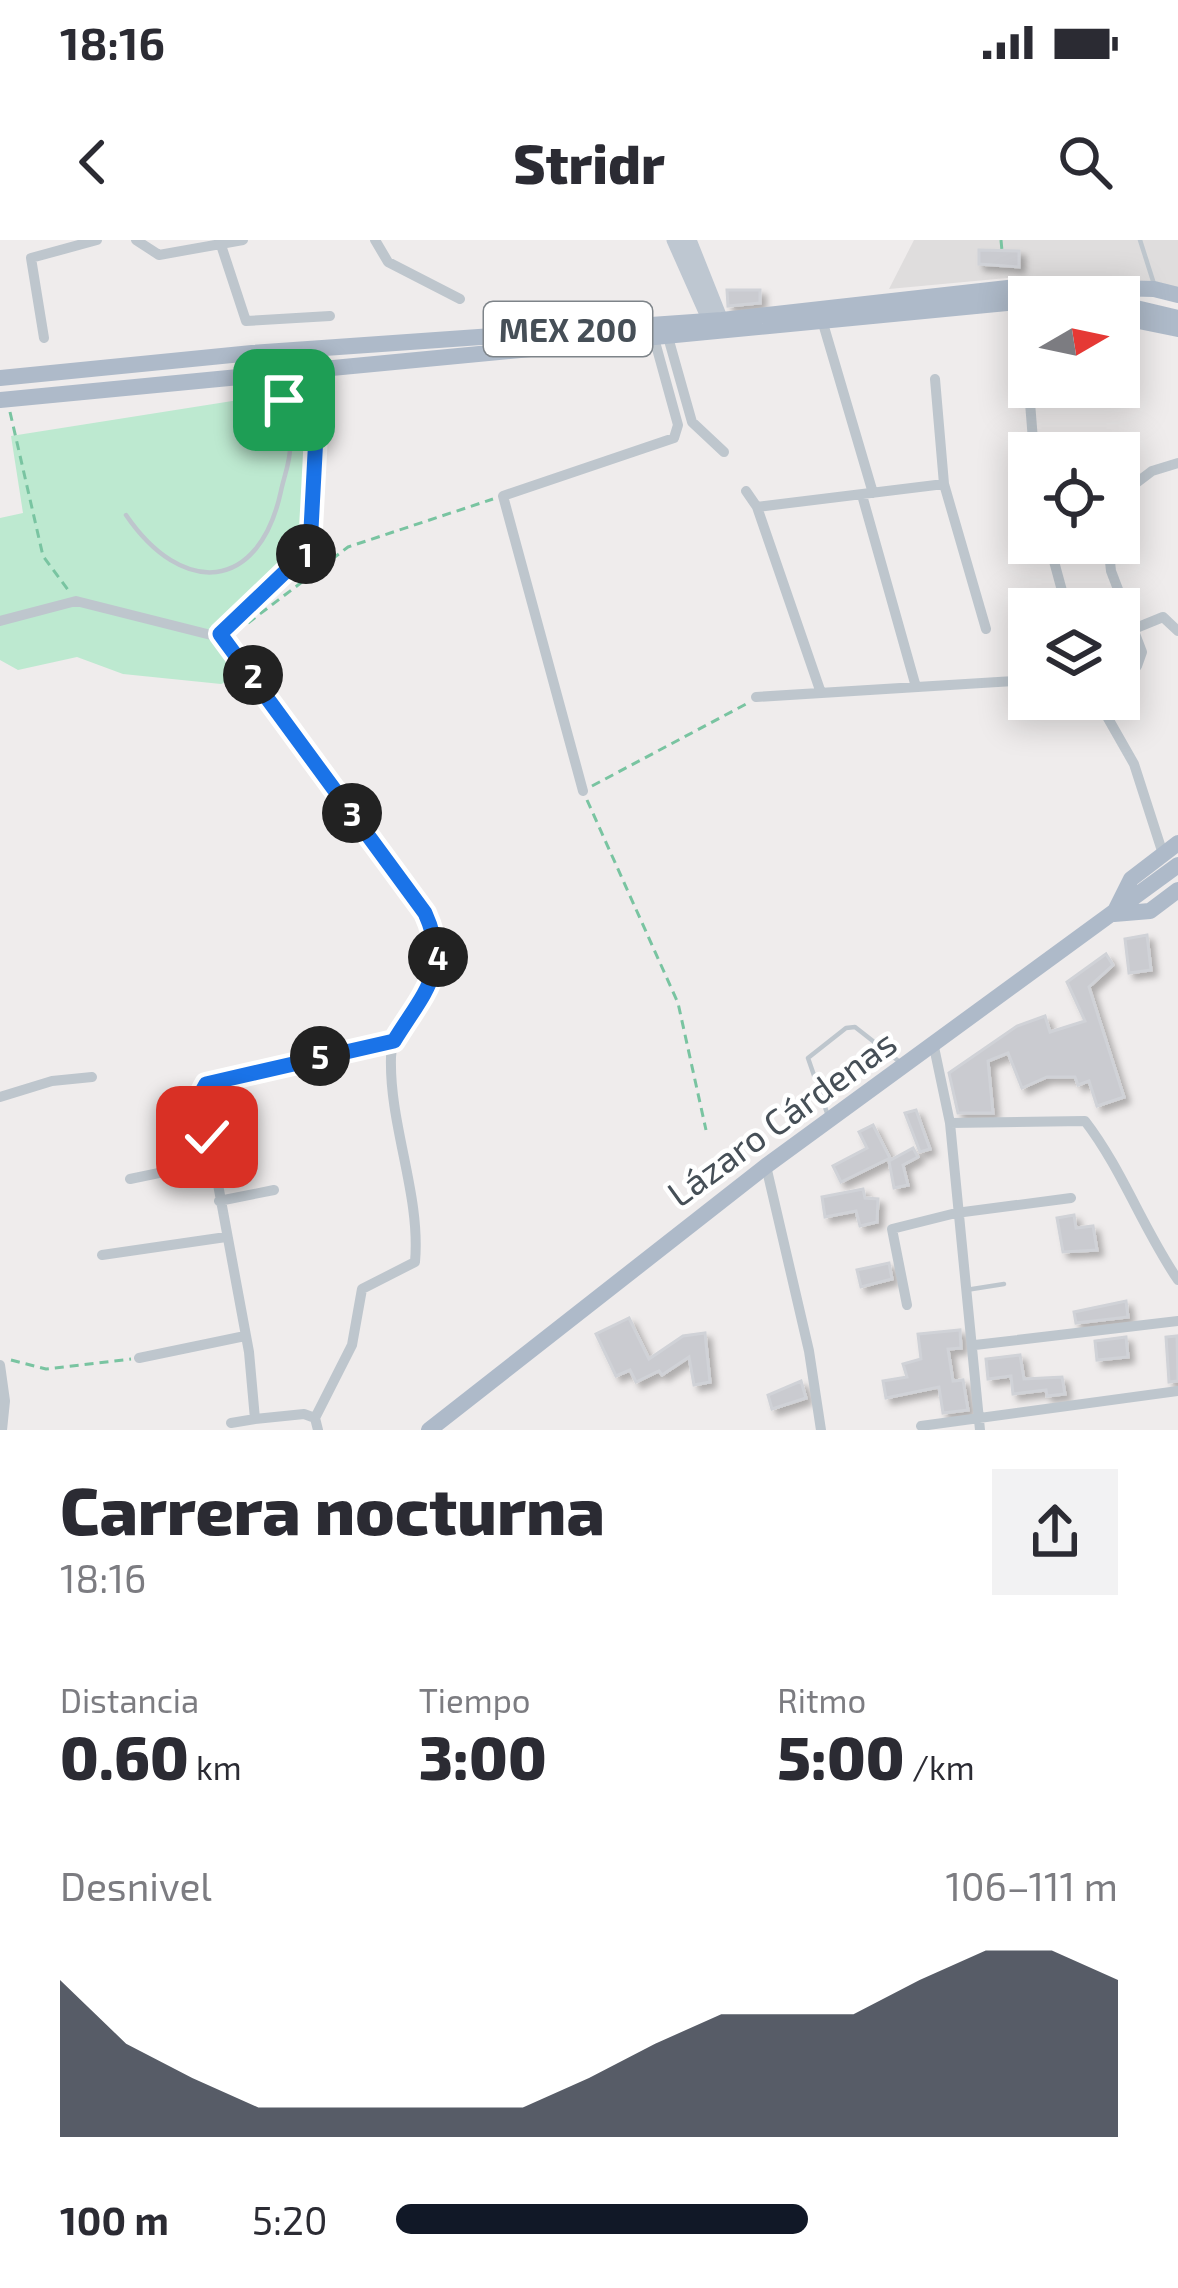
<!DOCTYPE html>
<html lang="es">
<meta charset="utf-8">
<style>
body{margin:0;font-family:"Exo 2",sans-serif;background:#f2f2f3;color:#2b2b33;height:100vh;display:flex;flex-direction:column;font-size:45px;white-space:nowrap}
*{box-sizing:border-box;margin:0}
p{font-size:39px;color:#7c7c81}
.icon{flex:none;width:66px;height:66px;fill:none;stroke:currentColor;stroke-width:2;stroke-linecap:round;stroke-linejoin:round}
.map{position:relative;height:1190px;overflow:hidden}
.sheet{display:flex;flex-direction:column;background:#fff;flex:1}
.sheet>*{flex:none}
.needle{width:78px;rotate:81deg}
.buttons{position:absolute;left:1008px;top:36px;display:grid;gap:24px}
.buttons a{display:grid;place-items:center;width:132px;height:132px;border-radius:0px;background:#fff;box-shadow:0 6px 30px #0003;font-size:60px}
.pin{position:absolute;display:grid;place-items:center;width:102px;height:102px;color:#fff;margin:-51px;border-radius:24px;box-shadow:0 6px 18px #0006}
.km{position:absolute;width:60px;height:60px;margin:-30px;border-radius:50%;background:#222;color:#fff;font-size:33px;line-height:60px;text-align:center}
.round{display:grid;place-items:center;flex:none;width:126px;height:126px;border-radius:0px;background:#f2f2f3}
.head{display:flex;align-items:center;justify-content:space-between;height:204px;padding:0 60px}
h1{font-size:66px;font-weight:800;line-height:90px}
.figures{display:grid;grid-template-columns:repeat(3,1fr);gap:18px;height:204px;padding:12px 60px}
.figures div{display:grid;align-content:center}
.figures b{font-size:60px;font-weight:800}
.figures small{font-size:33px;font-weight:400}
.figures p{font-size:33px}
.chart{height:336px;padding:24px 60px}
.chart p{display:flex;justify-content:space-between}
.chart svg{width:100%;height:216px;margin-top:12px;fill:#111827;opacity:.7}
ul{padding:0 60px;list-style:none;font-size:39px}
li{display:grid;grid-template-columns:192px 144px 1fr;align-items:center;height:90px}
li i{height:30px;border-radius:15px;background:#111827}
.status{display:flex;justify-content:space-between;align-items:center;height:84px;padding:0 60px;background:#fff;direction:ltr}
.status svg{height:33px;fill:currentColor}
header{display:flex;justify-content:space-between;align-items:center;height:156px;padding:0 60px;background:#fff;font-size:54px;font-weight:800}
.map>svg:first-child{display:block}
.education{fill:#dfdddd}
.green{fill:#bde9d0}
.building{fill:#cacbd0;stroke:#d0d2d7;stroke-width:3;filter:url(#shadow)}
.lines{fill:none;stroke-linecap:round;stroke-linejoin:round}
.path{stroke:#79c4a1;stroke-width:3;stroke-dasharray:9 6;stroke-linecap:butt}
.service{stroke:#bec6cd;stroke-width:4.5}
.minor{stroke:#bec6cd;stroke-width:10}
.secondary{stroke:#bec7d1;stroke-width:15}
.primary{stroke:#aebac9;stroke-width:16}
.route-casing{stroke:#fff;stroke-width:24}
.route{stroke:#1a73e8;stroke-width:15}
.labels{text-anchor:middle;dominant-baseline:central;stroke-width:9;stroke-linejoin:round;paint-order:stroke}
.shield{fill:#fff;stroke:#7e8489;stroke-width:3}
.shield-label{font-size:33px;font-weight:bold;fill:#464f57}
.street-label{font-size:36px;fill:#464f57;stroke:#fff}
</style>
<div class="status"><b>18:16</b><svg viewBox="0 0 49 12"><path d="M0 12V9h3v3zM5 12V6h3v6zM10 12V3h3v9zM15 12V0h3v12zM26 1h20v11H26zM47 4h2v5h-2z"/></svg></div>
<header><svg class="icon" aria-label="back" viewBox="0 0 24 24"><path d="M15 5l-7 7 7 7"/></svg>Stridr<svg class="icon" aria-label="search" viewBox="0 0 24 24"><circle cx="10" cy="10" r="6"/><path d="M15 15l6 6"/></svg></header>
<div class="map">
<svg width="1178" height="1190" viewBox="0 0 1178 1190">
<defs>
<filter id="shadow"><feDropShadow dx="5.5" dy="5.5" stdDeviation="3" flood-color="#0004"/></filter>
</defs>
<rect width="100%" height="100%" fill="#efecec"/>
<path class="education" d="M914 0H1178V51L1116 40 1019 37 889 49Z"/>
<path class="green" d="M271 155 309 189 308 306 216 389 243 436 221 444 123 434 77 417 18 430 0 420V278L23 273 11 196Z"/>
<path class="building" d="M979 10 1019 11V27L979 24Z
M727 50H760V63L728 66Z
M1147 695 1151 730 1129 733 1125 699Z
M1106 714 1113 725 1089 747 1124 857 1097 866 1089 841 1078 845 1075 837H1047L1022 848 1008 813 988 821 993 873H958L949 833 1017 786 1045 776 1050 792 1085 781 1067 742Z
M916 870 930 909 920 912 905 873Z
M873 885 890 918 841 942 833 926 867 908 859 892Z
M913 908 918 917 903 925 908 945 894 948 889 921Z
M863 949 865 958 878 959 877 982 860 986 856 971 825 977 822 957Z
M1074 975 1076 988 1093 986 1097 1010 1063 1012 1057 978Z
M889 1023 892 1039 861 1047 857 1030Z
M1126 1061 1128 1077 1076 1083 1074 1072Z
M629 1078 649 1119 683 1096 705 1093 710 1142 694 1145 689 1117 662 1135 659 1131 636 1142 630 1130 616 1136 596 1094Z
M960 1090 961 1108 948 1109 953 1141 963 1140 968 1170 943 1173 939 1147 886 1158 883 1141 907 1137 903 1124 921 1119 918 1094Z
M1177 1096 1178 1141 1169 1142 1166 1097Z
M1126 1097 1128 1117 1097 1120 1095 1101Z
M1020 1115 1024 1139 1062 1137 1065 1154 1047 1156 1046 1150 1013 1154 1011 1136 988 1139 986 1119Z
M801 1141 806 1158 772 1169 768 1155Z"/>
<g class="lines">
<path class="path" d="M1001 0 1002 11
M10 172 43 316 71 354
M248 383 348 307 493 259
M592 546 748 463
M587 560 678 763 706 890
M11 1120 46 1129 131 1119"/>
<path class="service" d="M1140 0 1154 44
M126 275C182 357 259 353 281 251 284 236 291 220 290 205 289 190 279 175 276 160
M827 873 808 818 846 788 855 787 901 823
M966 1050 1004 1044"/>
<path class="minor" d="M136 0 159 15 243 0
M375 0 388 22 460 59
M221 5 246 81 330 76
M1022 61 1034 213
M822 80 873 253
M668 97 692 182 724 212
M44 98 31 18 97 0
M935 139 944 244 986 389
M746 251 757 267 820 450
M862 255 916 447
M1119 256 1152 231 1178 223
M757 267 944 244
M1049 303 1067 369
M1108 303 1111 331 1142 412 1137 426 1119 430
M0 381 76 361 227 399 425 673C463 755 394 754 391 817 389 885 421 955 415 1022L362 1049 352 1105 315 1178 318 1190
M1136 388 1163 377 1178 391
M219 394 310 308 314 183 274 155 265 132
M756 457 1029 440
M1097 459 1134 524 1163 614
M583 551 503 256 674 198 678 185 654 98
M934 807 950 883 980 1190
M0 857 52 841 92 837
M950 883 1085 881C1122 929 1143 989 1178 1040
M179 904 207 897
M766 926 809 1111 821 1190
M130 939 212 922
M219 961 274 950
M102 1015 226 997
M907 1065 892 989 956 973 1071 958
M975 1105 1178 1081
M139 1118 245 1096
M0 1125 5 1161 2 1190
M315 1178 304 1174 255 1179 249 1112 200 847 394 801
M231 1183 255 1179
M921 1186 1178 1151"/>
<path class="secondary" d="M674 0 714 90
M689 0 724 88"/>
<path class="primary" d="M1119 64 1178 78
M1119 77 1178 89
M0 138 252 113 722 80 1026 46 1154 49 1178 55
M0 160 1029 61
M1115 671 1131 639 1178 603
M1114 674 1150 671 1178 650
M429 1190 766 926 1178 625"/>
</g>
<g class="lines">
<g class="route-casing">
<path id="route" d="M207 897 200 855 206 844 394 801C424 752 451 730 425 673L220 394 310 308 316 195 314 183 284 160"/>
</g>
<use href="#route" class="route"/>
</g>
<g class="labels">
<rect class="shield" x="484" y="62" width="168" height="54" rx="9"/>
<g class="shield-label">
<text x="568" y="89">MEX 200</text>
</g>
<g class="street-label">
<text transform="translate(781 877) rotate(-36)">Lázaro Cárdenas</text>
</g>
</g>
</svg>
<div class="buttons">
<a><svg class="needle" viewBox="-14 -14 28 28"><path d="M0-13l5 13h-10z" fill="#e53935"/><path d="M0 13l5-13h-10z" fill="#7c7c81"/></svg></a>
<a><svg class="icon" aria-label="locate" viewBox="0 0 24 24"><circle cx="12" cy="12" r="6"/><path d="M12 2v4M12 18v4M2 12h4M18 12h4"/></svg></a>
<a><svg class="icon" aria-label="layers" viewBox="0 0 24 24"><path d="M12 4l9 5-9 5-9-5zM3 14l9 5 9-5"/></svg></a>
</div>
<div class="pin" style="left:284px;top:160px;background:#1e9e55"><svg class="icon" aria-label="arrive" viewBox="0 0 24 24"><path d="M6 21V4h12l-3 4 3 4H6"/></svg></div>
<div class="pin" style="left:207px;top:897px;background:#d93025"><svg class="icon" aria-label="check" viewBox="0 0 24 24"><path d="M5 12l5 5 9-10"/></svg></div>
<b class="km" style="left:306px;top:314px">1</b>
<b class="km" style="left:253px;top:435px">2</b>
<b class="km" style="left:352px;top:573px">3</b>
<b class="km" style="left:438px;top:717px">4</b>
<b class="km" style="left:320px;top:816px">5</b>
</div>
<section class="sheet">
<div class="head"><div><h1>Carrera nocturna</h1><p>18:16</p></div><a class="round"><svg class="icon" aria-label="share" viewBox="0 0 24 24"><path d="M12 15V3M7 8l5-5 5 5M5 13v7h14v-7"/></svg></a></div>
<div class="figures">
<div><p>Distancia</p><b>0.60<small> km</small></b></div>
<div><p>Tiempo</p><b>3:00</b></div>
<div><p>Ritmo</p><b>5:00<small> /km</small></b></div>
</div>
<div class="chart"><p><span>Desnivel</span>106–111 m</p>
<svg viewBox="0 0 160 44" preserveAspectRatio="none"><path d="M0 44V12L10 25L20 32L30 38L40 38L50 38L60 38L70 38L80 32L90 25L100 19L110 19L120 19L130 12L140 6L150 6L160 12V44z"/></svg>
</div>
<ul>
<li><b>100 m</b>5:20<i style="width:57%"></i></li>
</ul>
</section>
